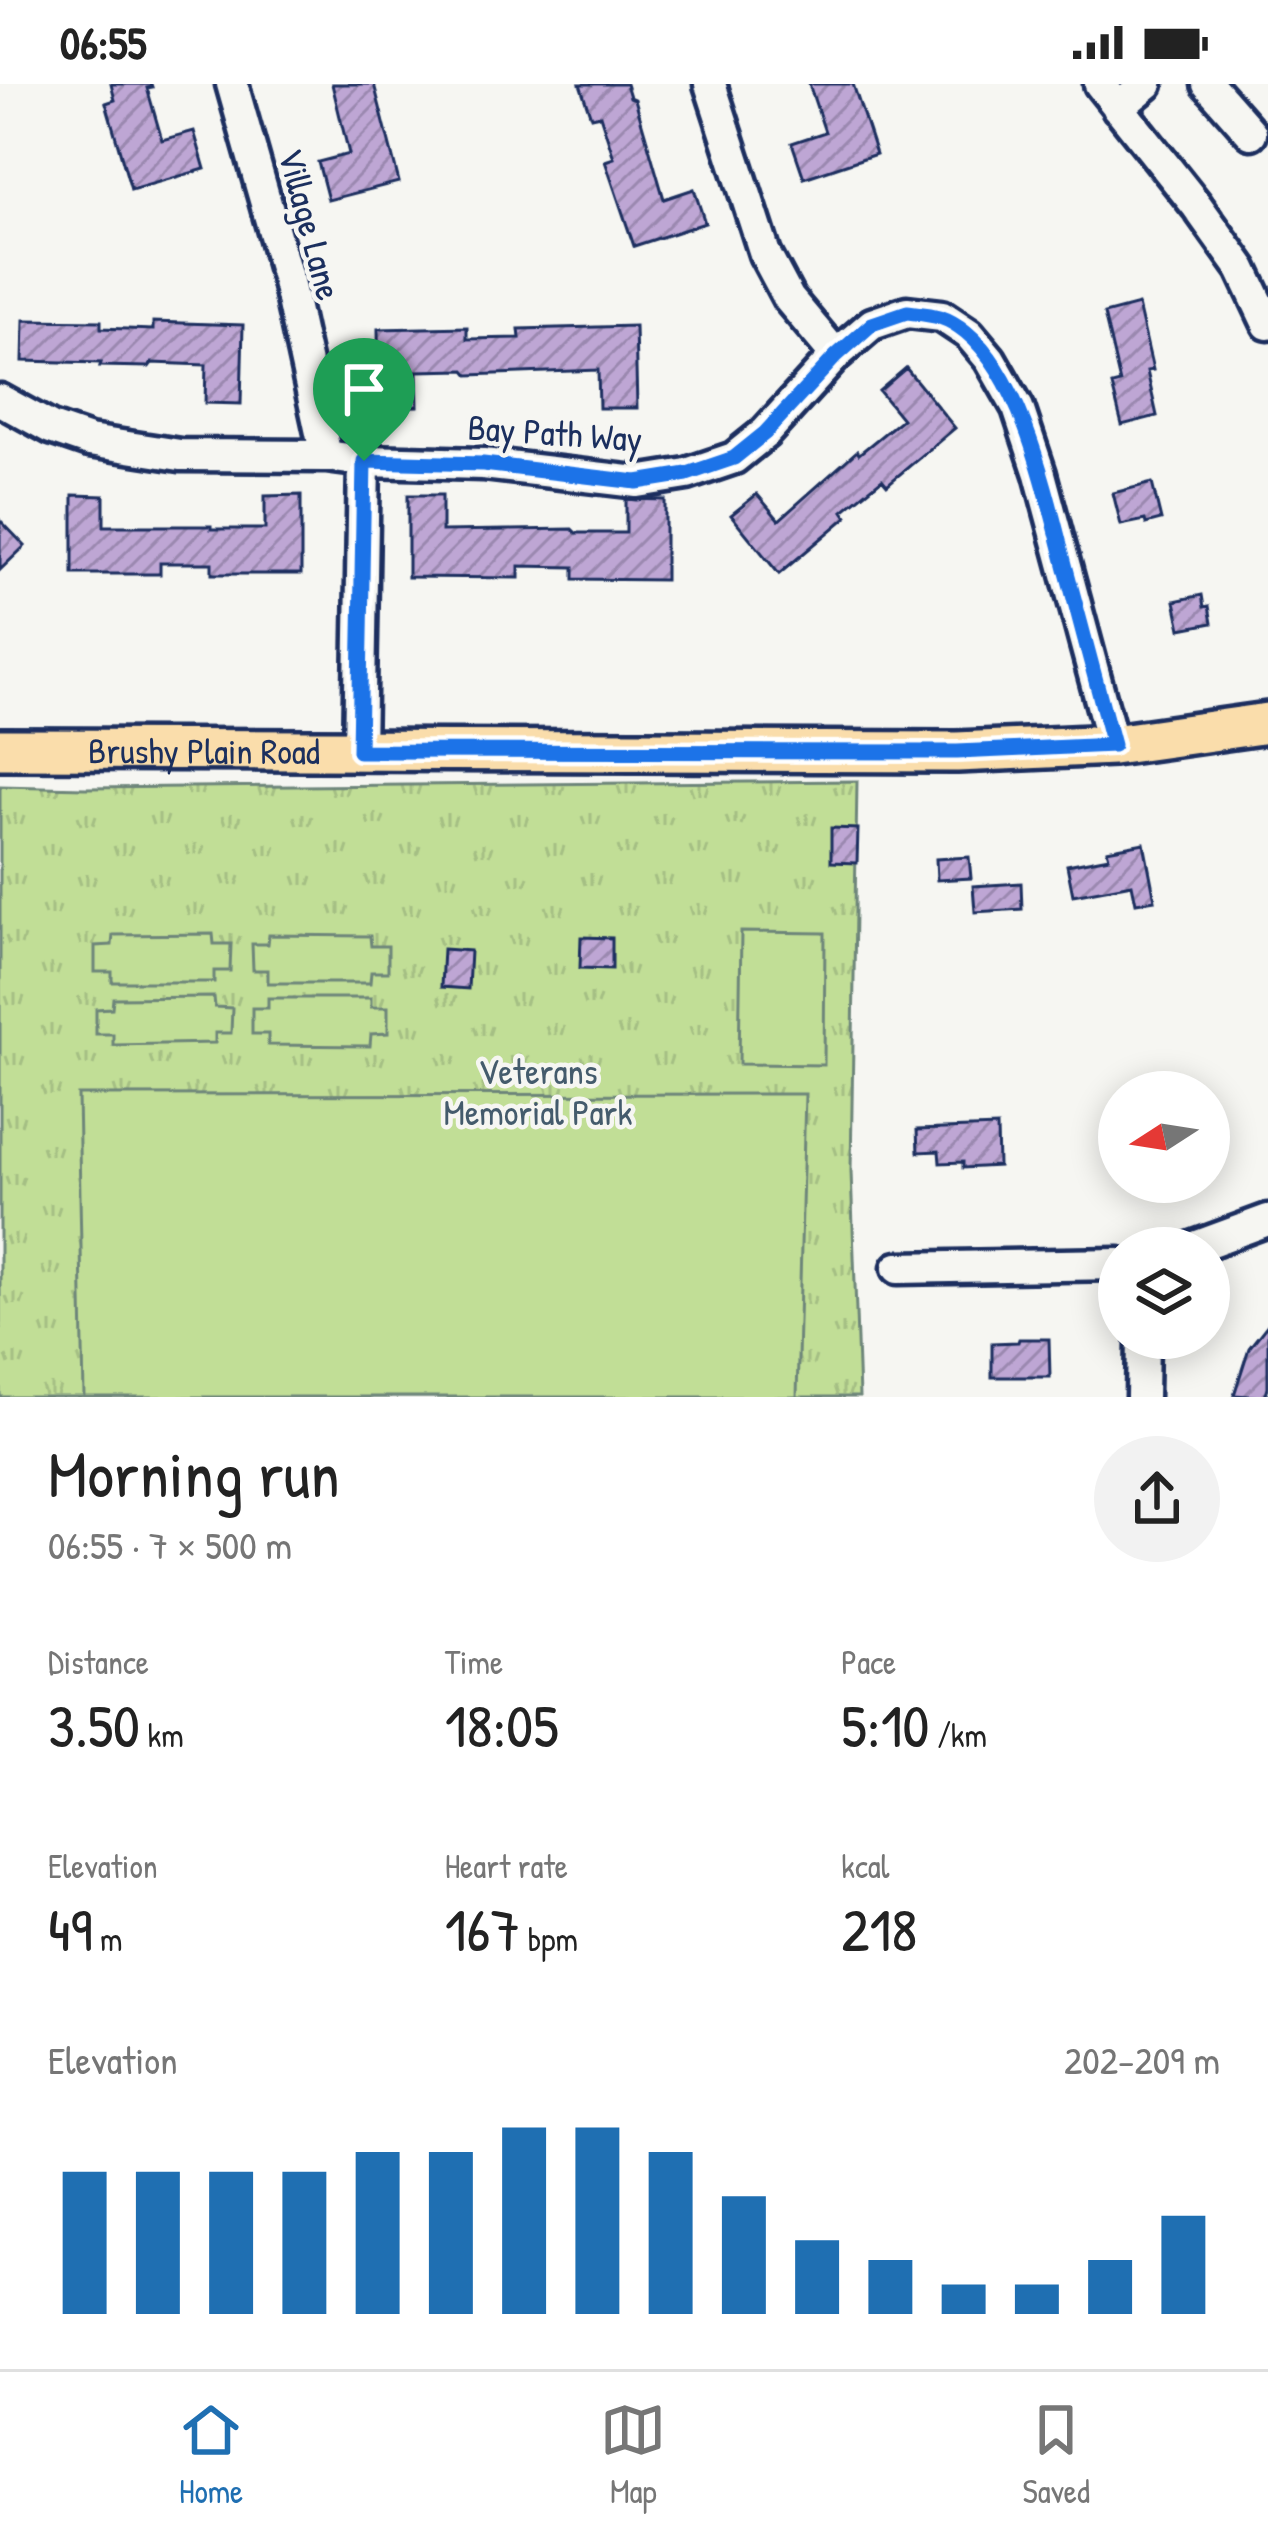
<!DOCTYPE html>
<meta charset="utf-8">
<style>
body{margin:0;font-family:"Patrick Hand",sans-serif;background:#f2f2f2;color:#222;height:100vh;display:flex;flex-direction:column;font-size:45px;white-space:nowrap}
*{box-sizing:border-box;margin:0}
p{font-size:39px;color:#767676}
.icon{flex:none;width:66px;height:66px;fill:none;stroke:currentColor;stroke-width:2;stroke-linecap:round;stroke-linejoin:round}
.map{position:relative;height:1313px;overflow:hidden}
.drawer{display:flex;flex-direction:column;background:#fff;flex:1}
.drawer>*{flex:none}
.needle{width:78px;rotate:258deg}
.fabs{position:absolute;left:1098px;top:987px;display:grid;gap:24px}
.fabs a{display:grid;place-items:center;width:132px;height:132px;border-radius:50%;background:#fff;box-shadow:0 6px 30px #0003;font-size:60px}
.pin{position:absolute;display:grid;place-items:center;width:102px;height:102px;color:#fff;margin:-123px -51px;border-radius:50% 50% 50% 0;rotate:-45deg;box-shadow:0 0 12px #0007}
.pin .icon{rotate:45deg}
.round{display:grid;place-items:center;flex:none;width:126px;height:126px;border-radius:63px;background:#f2f2f2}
.overview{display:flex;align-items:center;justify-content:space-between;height:204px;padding:0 48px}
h1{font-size:66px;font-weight:600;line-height:90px}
.figures{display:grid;grid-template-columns:repeat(3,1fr);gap:18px;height:204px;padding:12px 48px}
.figures div{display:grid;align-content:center}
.figures b{font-size:60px;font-weight:600}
.figures small{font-size:33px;font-weight:400}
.figures p{font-size:33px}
.chart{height:336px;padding:24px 48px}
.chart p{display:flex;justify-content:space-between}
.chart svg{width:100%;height:216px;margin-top:12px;stroke:#1f6fb2;stroke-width:6}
.status{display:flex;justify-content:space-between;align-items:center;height:84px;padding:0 60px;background:#fff;direction:ltr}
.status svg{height:33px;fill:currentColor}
.tab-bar{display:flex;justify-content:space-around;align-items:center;height:168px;border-top:3px solid #e0e0e0;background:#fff;font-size:33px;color:#767676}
.tab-bar a{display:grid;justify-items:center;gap:6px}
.tab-bar .active{color:#1f6fb2}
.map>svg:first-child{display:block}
.grass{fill:url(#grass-tufts);stroke:#6e867a;stroke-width:3}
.garden{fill:#c1de96;stroke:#6e867a;stroke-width:3}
.building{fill:url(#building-hatch);stroke:#1b2f5e;stroke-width:3}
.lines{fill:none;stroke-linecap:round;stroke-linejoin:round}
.minor-casing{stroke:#1b2f5e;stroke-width:39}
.major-casing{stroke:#1b2f5e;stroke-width:48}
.minor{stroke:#f6f6f2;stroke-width:30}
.major{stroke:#faddab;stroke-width:39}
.route-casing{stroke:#fff;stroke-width:24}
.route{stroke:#1a73e8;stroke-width:15}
.labels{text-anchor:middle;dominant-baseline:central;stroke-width:9;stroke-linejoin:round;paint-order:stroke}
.street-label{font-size:36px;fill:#1b2f5e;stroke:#f6f6f2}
.park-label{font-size:36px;fill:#445b6c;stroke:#f6f6f2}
</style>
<div class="status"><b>06:55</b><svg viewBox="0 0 49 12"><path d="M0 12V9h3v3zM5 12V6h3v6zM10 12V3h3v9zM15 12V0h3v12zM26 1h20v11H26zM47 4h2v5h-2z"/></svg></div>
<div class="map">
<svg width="1268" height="1313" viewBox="0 0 1268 1313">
<defs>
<pattern id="grass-tufts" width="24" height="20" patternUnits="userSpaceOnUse" patternTransform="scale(3)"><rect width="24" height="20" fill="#c1de96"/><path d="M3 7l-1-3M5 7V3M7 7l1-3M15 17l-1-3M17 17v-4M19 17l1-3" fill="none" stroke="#a5bf84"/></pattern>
<pattern id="building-hatch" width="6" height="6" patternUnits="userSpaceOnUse" patternTransform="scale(3)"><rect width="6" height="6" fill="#bea6d4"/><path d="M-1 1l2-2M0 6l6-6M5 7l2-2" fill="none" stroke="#9a88af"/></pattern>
</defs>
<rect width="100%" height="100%" fill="#f6f6f2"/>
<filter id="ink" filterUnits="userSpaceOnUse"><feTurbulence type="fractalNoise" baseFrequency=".00833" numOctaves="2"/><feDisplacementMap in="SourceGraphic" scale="24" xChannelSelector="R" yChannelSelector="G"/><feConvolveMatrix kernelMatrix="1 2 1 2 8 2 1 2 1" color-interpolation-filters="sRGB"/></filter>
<g filter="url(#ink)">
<path class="grass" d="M857 697 851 1087 859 1313H0V702L85 704Z"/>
<path class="garden" d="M741 848 825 849 824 981 739 980Z
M213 850 214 860H231L230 887H214V898H112V888H95V862L112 861 113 851Z
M269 851 370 852 371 862H388V888H371L370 899H268V886H253L252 860H268Z
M214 913 215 923 232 924 231 949H215V959L113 961V950H96V925L112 924 113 914Z
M268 914H371V923H388V949L371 950 370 962 268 961V950H252V924H268Z
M805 1010 797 1313H84L78 1011Z"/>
<path class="building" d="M111 0H151L152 3 147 4 162 56 194 47 205 85 131 106 106 19 115 16Z
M332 0H374L399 98 328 116 318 78 349 70Z
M580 0H626L630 13 635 15 664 115 694 105 705 139 634 162 605 77 614 74 600 31 591 33Z
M809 0H853L876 70 804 94 792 59 825 48Z
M1138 221 1153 286 1147 287 1157 332 1122 341 1112 301 1120 299 1104 230Z
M24 236 101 237V244L153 246V238L243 241 241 320 205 319 206 281 152 279 149 283 100 282 101 279 23 277Z
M635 242 637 324H599L598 286 469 291 465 286 417 287 418 322 379 323 378 245 467 243V255L520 254 519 245Z
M906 284 955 344 887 401 882 395 843 427 847 433 779 490 731 431 757 410 779 436 857 367 859 370 902 335 879 307Z
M1152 399 1161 436 1146 440 1145 436 1121 441 1113 409Z
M73 411 104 412V442H211V445H265V412L301 411V490H212V479H160V490H73Z
M408 411H442V447L572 445 576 449H626V415L665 416V496L574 495V483L519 482V494L408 493Z
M0 436 25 462 0 486Z
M1202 511 1204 523 1209 522 1212 539 1181 545 1175 517Z
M831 744 858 745 857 779 831 778Z
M1144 759 1155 816 1136 819 1132 800 1073 811 1067 781 1109 773 1107 766Z
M969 773 971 794 937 796 936 775Z
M1021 799 1022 825 975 828 973 802Z
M581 853 612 854V885L580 884Z
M443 865 470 867 468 905 441 903Z
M997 1043 998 1082 963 1084V1078L940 1079 939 1067 918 1068 917 1046Z
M1268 1240V1303L1265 1313 1234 1311 1249 1264Z
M1019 1255H1049L1050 1293H992V1259L1018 1258Z"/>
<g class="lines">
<g class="minor-casing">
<path id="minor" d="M232 0 288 197 326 372
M710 0 765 170 789 215 836 271
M1100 0 1197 122 1242 185 1268 240
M1208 0 1251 49
M1118 24 1147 0
M0 316 51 344 89 357 180 371 326 372 364 377 483 380 637 398 687 390 734 374 765 349 836 271 872 240 907 228 942 232 969 250 990 275 1018 324 1040 390 1113 661
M359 667 364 377
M1192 1164 1268 1136
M898 1184 1119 1180
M1142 1313 1143 1254"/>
</g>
<g class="major-casing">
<g id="major">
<path id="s1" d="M0 665 957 668 1113 661 1268 639"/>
</g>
</g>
<use href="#minor" class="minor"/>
<use href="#major" class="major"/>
</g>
</g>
<g class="lines" filter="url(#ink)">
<g class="route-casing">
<path id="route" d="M907 228C933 231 945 231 966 248 1025 296 1049 421 1068 492 1083 548 1098 605 1113 661L957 668 359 667 364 377 483 380 637 398 687 390 734 374 765 349 836 272 872 240Z"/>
</g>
<use href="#route" class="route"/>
</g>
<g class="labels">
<g class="street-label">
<text transform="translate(311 140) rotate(75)">Village Lane</text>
<text transform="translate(555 348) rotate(4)">Bay Path Way</text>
<text stroke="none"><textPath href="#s1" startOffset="204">Brushy Plain Road</textPath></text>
</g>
<g class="park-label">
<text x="538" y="986">Veterans<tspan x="538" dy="41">Memorial Park</tspan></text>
</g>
</g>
</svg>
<div class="fabs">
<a><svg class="needle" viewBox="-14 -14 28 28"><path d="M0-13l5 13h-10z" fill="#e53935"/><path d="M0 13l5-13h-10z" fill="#767676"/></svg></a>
<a><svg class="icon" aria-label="layers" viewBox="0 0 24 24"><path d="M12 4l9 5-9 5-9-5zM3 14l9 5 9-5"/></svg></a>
</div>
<div class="pin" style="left:364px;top:377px;background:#1e9e55"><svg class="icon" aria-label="arrive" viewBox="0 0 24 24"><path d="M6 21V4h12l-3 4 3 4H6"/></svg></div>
</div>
<section class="drawer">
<div class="overview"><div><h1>Morning run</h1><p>06:55 · 7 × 500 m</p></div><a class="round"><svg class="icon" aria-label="share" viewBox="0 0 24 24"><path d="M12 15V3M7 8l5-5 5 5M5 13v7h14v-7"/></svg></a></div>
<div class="figures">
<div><p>Distance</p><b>3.50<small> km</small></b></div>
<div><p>Time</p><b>18:05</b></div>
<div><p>Pace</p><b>5:10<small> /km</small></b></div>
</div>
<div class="figures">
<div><p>Elevation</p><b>49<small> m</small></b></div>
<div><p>Heart rate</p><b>167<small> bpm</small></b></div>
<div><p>kcal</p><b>218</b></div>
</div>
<div class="chart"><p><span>Elevation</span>202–209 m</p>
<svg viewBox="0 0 160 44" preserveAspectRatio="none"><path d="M5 44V15M15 44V15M25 44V15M35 44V15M45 44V11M55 44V11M65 44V6M75 44V6M85 44V11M95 44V20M105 44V29M115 44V33M125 44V38M135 44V38M145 44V33M155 44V24"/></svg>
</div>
</section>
<nav class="tab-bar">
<a class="active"><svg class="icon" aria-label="home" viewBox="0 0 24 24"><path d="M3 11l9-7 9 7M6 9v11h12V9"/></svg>Home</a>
<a><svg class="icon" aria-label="map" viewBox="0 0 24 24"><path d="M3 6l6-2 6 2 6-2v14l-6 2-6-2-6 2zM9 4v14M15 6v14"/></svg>Map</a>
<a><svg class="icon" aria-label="saved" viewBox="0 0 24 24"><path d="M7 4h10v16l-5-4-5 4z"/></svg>Saved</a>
</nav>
